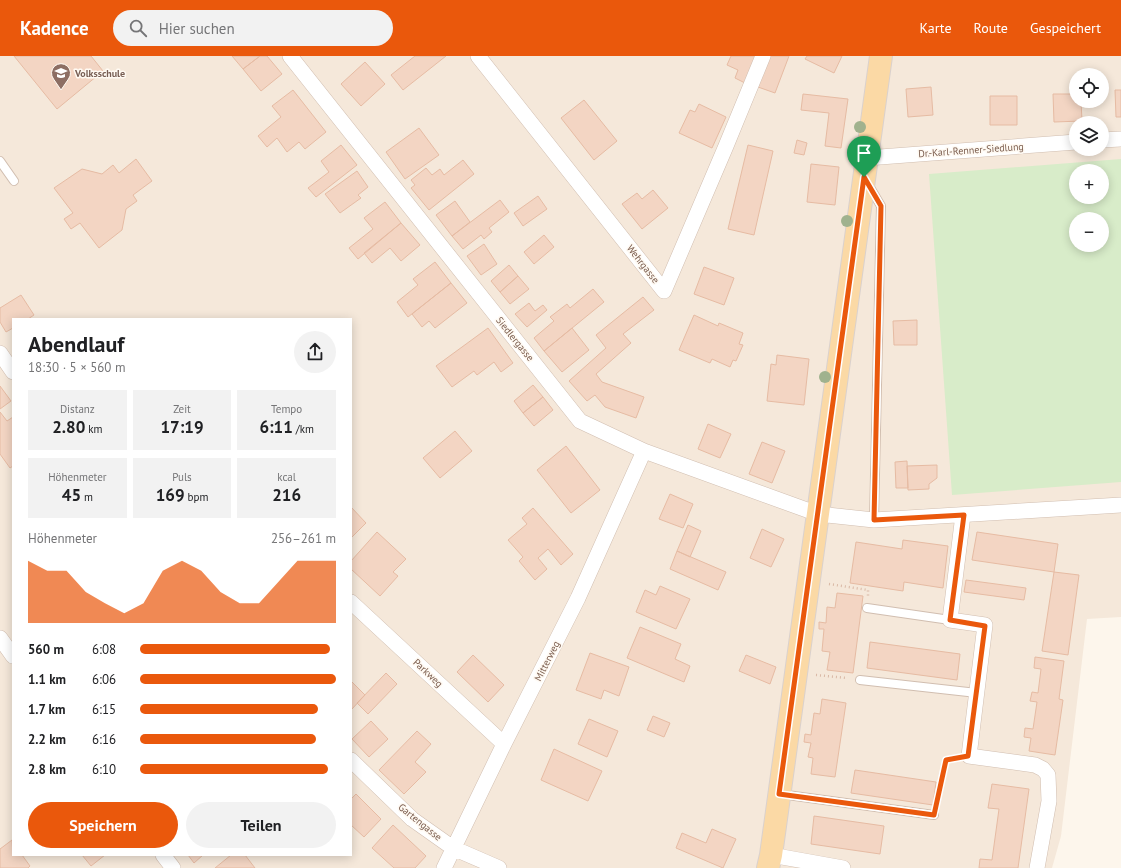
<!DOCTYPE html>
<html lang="de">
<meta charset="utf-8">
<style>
body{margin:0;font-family:"PT Sans",sans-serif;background:#f2f2f2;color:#202124;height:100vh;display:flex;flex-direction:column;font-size:15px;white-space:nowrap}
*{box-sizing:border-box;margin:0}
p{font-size:13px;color:#757577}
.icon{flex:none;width:22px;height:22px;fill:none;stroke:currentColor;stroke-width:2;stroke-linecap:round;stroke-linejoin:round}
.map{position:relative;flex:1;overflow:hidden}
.sheet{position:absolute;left:12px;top:262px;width:340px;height:538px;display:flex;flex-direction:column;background:#fff;border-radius:0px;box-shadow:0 2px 10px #0003}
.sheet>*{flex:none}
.controls{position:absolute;left:1069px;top:12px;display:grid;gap:8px}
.controls a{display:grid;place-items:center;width:40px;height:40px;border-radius:50%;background:#fff;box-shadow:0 2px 10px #0003;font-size:20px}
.pin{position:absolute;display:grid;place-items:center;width:34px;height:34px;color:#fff;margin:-41px -17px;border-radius:50% 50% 50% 0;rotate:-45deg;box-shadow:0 0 4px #0007}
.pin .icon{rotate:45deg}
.round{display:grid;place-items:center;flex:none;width:42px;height:42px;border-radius:21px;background:#f2f2f2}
.summary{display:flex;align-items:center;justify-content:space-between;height:68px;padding:0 16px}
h1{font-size:22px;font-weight:600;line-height:30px}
.figures{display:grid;grid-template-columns:repeat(3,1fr);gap:6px;height:68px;padding:4px 16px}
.figures div{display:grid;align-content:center;border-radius:0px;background:#f2f2f2;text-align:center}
.figures b{font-size:17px;font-weight:600}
.figures small{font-size:11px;font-weight:400}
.figures p{font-size:11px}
.chart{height:112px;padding:8px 16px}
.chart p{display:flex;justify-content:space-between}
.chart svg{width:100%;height:72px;margin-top:4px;fill:#ea580c;opacity:.7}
.cta{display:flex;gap:8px;margin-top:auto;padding:8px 16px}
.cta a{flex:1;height:46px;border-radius:24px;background:#ea580c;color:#fff;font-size:16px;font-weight:600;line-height:46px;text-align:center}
.cta a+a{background:#f2f2f2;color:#202124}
ul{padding:0 16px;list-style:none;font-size:13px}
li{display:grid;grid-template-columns:64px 48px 1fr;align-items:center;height:30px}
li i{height:10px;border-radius:5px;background:#ea580c}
header{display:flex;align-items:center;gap:24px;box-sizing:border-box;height:56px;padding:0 20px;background:#ea580c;color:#fff}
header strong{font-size:19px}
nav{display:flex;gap:22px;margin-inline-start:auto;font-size:14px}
.search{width:280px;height:36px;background:#f2f2f2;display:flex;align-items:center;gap:10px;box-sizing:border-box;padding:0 14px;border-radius:22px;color:#757577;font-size:15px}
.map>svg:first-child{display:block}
.residential{fill:#f5e8da;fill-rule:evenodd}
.green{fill:#d8ecc9;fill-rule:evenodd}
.building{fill:#f3d5c3;stroke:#e6bba3}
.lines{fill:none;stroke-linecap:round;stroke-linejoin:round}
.service-casing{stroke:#d1beb0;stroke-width:10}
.minor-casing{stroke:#d1beb0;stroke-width:16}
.primary-casing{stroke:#dad1cd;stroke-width:24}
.path{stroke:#d9b8a5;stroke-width:2.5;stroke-dasharray:1 3;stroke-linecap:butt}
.service{stroke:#fff;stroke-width:8}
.minor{stroke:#fff;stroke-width:15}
.primary{stroke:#fbd9a5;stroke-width:22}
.tree{fill:#a0b28e}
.route-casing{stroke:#fff;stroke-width:8}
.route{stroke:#ea580c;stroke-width:5}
.labels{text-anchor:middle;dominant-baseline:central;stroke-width:3;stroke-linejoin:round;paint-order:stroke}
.education-label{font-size:10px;font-weight:bold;fill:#785e54;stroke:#fffaf3;text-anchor:start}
.street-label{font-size:10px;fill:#7a5c4d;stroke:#fffaf3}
</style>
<header>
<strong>Kadence</strong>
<div class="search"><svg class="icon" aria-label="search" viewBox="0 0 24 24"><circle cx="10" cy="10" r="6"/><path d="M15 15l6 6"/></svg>Hier suchen</div>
<nav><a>Karte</a><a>Route</a><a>Gespeichert</a></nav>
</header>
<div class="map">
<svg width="1121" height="812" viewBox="0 0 1121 812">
<rect width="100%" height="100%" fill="#fdf6ec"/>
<path class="residential" d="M0 0H1121V561L1087 563 1061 780 1052 812H0ZM1076 19H1102V45H1076ZM1076 67H1102V93H1076ZM1076 115H1102V141H1076ZM1076 163H1102V189H1076ZM13 263H351V799H13Z"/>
<path class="green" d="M1121 103V426L952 439 929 118ZM1076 115H1102V141H1076ZM1076 163H1102V189H1076Z"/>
<path class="building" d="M14 0H91L103 15 57 53Z
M232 0H260L243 13Z
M260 0H267L282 18 261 35 243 13Z
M415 0H446L403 34 391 19Z
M731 0H758L745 27 735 22 738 14 727 9Z
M770 0H789L775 37 758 31Z
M807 0H842L834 17 805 3Z
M365 6 385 28 361 50 341 28Z
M931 31 933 59 908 61 906 33Z
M293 34 326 76 305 93 299 86 287 96 277 82 267 91 258 80 281 61 272 50Z
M1115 34H1121V61H1116Z
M803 38 848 43 841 92 825 90 829 57 801 54Z
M1053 38H1076V45H1081L1082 65 1054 66Z
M990 40H1017V69H990Z
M584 44 617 85 594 104 561 62Z
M699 48 726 61 712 92 679 77 690 54 695 56Z
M419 72 439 99 405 123 386 96Z
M797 84 807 87 804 99 794 97Z
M341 89 357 109 316 141 308 132 329 116 321 105Z
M748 89 773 95 754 179 728 173Z
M136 103 152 125 133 139 137 145 126 153 122 174 99 192 80 167 71 173 64 163 73 157 54 132 82 113 102 118 113 109 119 117Z
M463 104 474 118 429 154 411 132 415 129 411 124 426 112 432 119 440 113 444 119Z
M811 108 839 111 835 149 807 146Z
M357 115 368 131 358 139 361 142 340 157 325 138Z
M653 134 668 152 642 173 622 148 637 137 642 143Z
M538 140 547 153 523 170 514 157Z
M500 144 509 156 489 172 492 176 484 183 481 179 463 193 452 180Z
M455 145 470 166 452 180 436 159Z
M385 146 401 167 358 203 349 192 373 173 364 162Z
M401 167 420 189 401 205 390 192 372 207 364 197Z
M544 179 554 191 534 208 524 196Z
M484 188 497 208 481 219 467 200Z
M435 206 451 227 408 261 397 246 418 229 413 223Z
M509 209 518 220 500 236 491 225Z
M704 211 734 222 724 249 694 238Z
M518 220 529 233 510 248 500 236Z
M451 227 467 247 435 272 429 265 422 271 412 258Z
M593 233 604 246 544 295 534 282 554 265 550 261 567 248 570 252Z
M21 239 34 259 28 263H13V272L6 276 0 266V252Z
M643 241 654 254 623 278 631 287 596 318 602 326 644 341 636 362 605 351 595 339 587 345 569 325 606 292 596 279Z
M529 247 535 255 543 249 547 254 527 271 515 258Z
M694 259 718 270 719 267 743 277 739 288 743 289 736 305 733 304 730 311 712 303 710 307 679 294Z
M917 264V289H894L893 265Z
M488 272 513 307 501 316 494 306 477 319 474 315 452 331 436 310Z
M572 272 589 294 562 316 544 295Z
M777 299 809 303 804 349 767 345 771 308 776 309Z
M533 329 543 341 523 357 514 345Z
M0 330 11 345 0 353Z
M543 341 553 354 534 370 523 357Z
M0 356 7 365 13 361V410L10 412 0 398Z
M708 368 731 378 720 402 698 393Z
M455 375 472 395 440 422 423 402Z
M762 386 785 395 772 427 749 418Z
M566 390 600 434 571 457 537 414Z
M907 405 908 432H896L895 406Z
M937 409V422L929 428V433L908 434 907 410Z
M670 438 693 448 683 472 659 463Z
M351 451 366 467 351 482Z
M533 452 573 498 561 509 548 493 538 502 547 513 535 524 519 505 523 501 508 484 527 468 522 462Z
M688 469 701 475 690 501 677 495Z
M762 473 784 483 771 511 750 502Z
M377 476 406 503 393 516 398 520 380 540 351 513V505Z
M977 476 1058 488 1054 516 972 504Z
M903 484 948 490 943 532 904 526 903 535 850 527 856 486 902 493Z
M677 495 726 516 718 534 670 513Z
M1054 516 1079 519 1068 599 1042 595Z
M966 524 1026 532 1024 544 964 536Z
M660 530 690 543 676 573 636 556 645 534 656 539Z
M837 537 863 540 853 617 827 614 830 596 822 595 824 573H819V566L826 567 827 551 835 552Z
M640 571 681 588 675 603 690 610 684 626 627 602Z
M870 586 960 598 957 624 867 612Z
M590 597 629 611 619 640 604 634 601 643 576 634Z
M473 599 504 629 488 646 457 616Z
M746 599 776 611 770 628 739 615Z
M1035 601 1064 605 1059 643 1063 644 1055 699 1029 695 1031 682 1024 681 1025 672 1033 673 1037 646 1030 645 1032 636 1038 637 1041 613 1034 612Z
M386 617 397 628 368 658 357 647Z
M351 625 365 639 351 654Z
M822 643 846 647 835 721 811 718 813 702 808 701 811 687 804 686 805 678 811 679 814 657 820 658Z
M653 660 670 667 664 681 647 674Z
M589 663 618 675 607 701 578 688Z
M371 665 388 683 369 701 352 683Z
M417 675 431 688 415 706 426 716 404 738 379 714Z
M554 693 602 715 588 745 541 724Z
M855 714 936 726 933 749 851 737Z
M992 728 1029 733 1018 812H979L980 803 992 804 999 753 988 752Z
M356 738 381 763 364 781 351 769V743Z
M814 760 884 770 880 798 811 788Z
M393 769 426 800 415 812H394L372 792Z
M712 773 736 783 723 812 676 792 682 777 706 787Z
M12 784 13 799H22L30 810 28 812H0V793Z
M82 799H105L91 810Z
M188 799H203L194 807Z
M231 799H245L255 812H215Z"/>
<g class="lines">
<g class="service-casing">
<path id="service" d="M0 105 14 125
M868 128 881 150 874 464
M867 552 950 564
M860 624 977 637
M780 738 934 759"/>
</g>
<g class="minor-casing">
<path id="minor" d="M290 0 580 365 644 395 818 458 874 464 1121 449
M478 0 664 235 726 90 763 0
M1102 84 1121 83
M867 102 1076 86
M0 297 13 316
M963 459 950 564 985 569 969 700 1035 709 1043 713 1048 719 1049 745 1037 812
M351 546 504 688
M0 582 13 600
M351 704 412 763 453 792 499 812
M163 799 173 812
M771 799 843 812
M444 812 504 688 578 542 644 395"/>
</g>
<g class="primary-casing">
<path id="primary" d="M768 812 771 799 881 0"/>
</g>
<path class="path" d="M829 528 868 534V540
M816 619 847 622
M937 747 946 704 952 703"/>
<use href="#service" class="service"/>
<use href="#minor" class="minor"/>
<use href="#primary" class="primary"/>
</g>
<g class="tree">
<circle cx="860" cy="71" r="6"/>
<circle cx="847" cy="165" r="6"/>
<circle cx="825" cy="321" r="6"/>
</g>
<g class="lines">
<g class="route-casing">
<path id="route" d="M864 121 881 150 874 464 964 459 950 564 985 570 968 700 946 704 934 759 779 738Z"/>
</g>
<use href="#route" class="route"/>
</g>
<defs>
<g id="school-pin" transform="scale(1)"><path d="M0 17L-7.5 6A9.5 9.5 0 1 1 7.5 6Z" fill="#8d6e63" stroke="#fffaf3"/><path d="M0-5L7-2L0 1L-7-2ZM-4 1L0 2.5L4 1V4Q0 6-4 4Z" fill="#fff"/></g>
</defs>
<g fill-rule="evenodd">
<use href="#school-pin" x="61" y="17"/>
</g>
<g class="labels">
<g class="education-label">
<text x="75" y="17">Volksschule</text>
</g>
<g class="street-label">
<text transform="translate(971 94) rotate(-4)">Dr.-Karl-Renner-Siedlung</text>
<text transform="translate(643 208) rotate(52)">Wehrgasse</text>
<text transform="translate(515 283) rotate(51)">Siedlergasse</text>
<text transform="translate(547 605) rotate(-63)">Mitterweg</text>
<text transform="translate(428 617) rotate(43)">Parkweg</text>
<text transform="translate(420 766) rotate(39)">Gartengasse</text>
</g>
</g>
</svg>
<div class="controls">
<a><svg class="icon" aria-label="locate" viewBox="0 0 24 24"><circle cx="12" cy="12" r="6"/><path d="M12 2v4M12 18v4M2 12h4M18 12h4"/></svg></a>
<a><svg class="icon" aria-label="layers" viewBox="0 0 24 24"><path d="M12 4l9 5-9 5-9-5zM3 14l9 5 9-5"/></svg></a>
<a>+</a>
<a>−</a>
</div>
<div class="pin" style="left:864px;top:121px;background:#1e9e55"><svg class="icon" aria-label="arrive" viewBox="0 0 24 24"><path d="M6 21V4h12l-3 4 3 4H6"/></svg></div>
<section class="sheet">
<div class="summary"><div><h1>Abendlauf</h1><p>18:30 · 5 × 560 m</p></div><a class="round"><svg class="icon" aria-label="share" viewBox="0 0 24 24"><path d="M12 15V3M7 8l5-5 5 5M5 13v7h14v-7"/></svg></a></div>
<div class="figures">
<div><p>Distanz</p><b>2.80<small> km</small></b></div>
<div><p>Zeit</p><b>17:19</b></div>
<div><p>Tempo</p><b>6:11<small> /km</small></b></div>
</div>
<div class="figures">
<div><p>Höhenmeter</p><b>45<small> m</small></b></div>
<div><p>Puls</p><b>169<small> bpm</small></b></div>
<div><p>kcal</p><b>216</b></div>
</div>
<div class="chart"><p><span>Höhenmeter</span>256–261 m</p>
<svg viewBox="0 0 160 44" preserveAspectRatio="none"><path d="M0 44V6L10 12L20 12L30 25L40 32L50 38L60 32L70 12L80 6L90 12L100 25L110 32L120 32L130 19L140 6L150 6L160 6V44z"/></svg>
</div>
<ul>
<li><b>560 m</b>6:08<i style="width:97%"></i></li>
<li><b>1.1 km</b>6:06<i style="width:100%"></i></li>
<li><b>1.7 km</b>6:15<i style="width:91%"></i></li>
<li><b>2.2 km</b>6:16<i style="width:90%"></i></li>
<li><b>2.8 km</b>6:10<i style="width:96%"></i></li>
</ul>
<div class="cta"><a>Speichern</a><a>Teilen</a></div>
</section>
</div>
